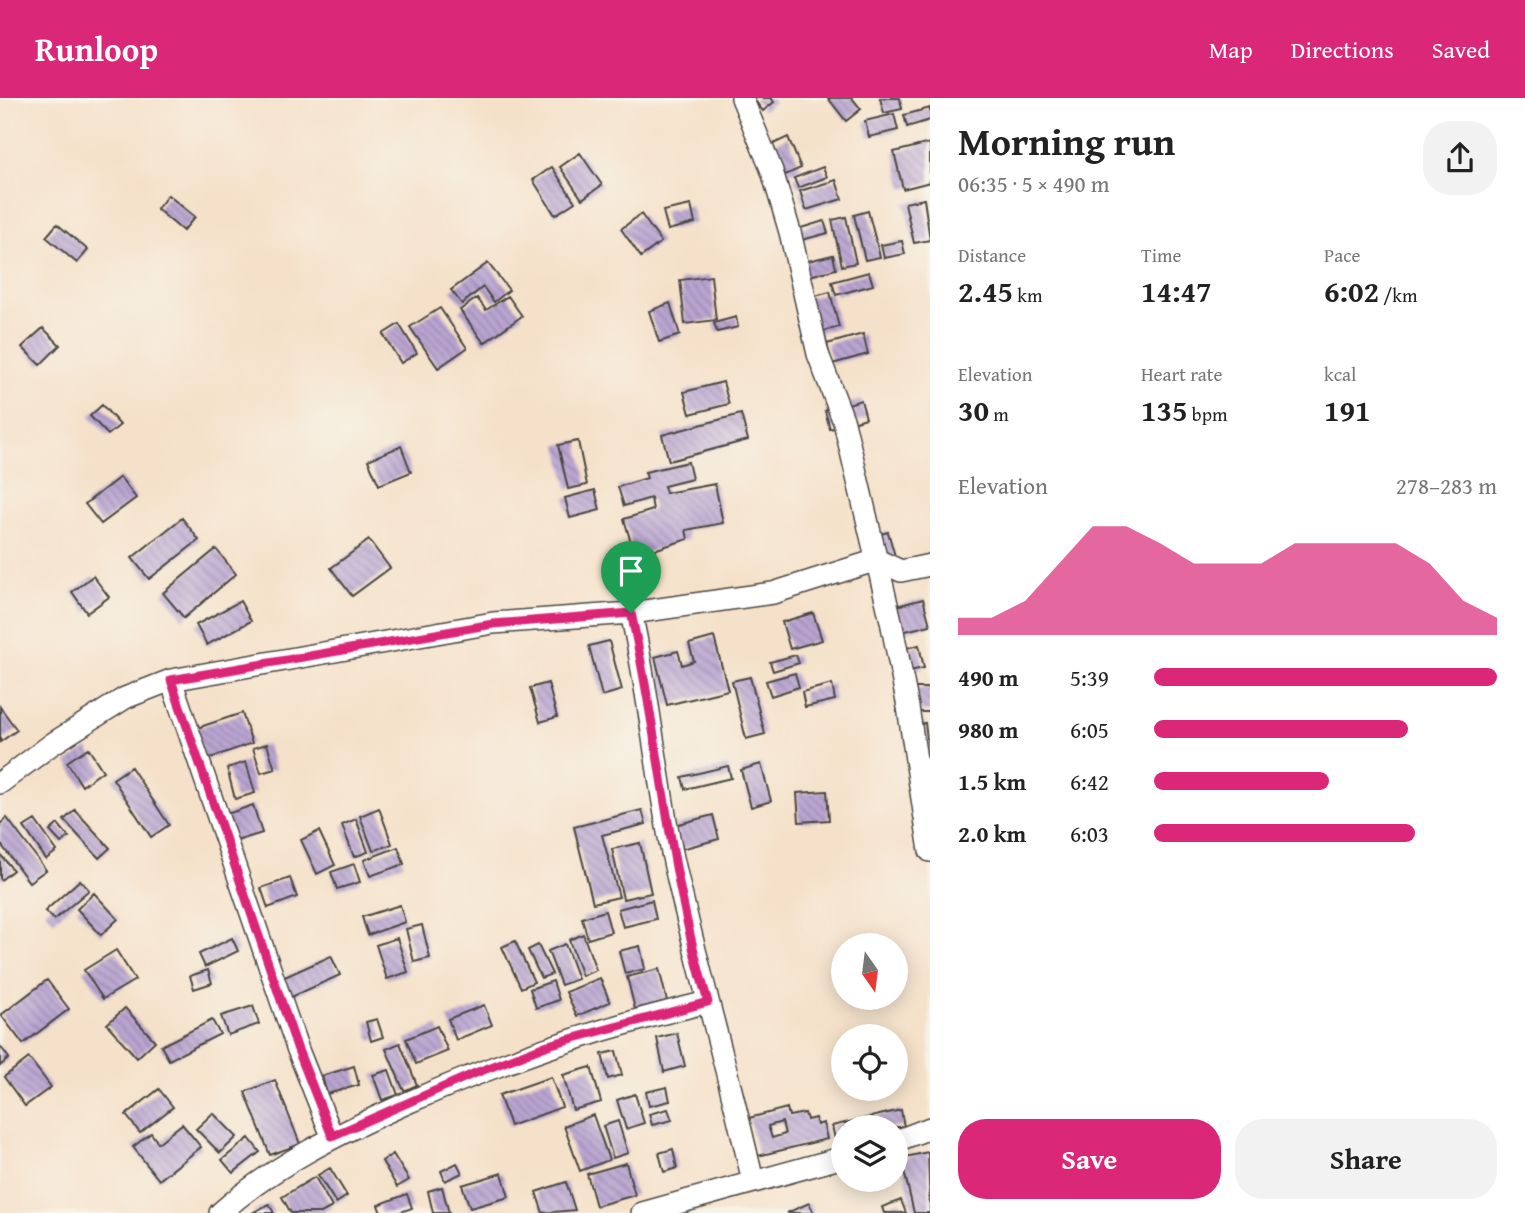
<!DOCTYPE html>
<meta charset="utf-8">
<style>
body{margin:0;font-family:"Gentium Book Plus",serif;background:#f2f2f2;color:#222;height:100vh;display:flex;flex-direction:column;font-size:26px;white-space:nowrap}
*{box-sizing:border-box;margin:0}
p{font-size:23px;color:#767676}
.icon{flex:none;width:38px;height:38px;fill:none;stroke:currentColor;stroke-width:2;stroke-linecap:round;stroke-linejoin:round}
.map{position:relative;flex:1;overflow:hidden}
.details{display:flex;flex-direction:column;background:#fff;width:595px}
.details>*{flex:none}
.needle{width:46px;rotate:166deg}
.tools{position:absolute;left:831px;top:835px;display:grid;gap:14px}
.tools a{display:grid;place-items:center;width:77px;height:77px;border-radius:50%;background:#fff;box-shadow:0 4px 18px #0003;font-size:35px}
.pin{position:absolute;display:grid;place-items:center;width:60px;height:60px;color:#fff;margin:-72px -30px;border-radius:50% 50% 50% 0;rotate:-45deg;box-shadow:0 0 7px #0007}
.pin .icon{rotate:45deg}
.round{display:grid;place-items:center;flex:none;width:74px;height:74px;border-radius:28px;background:#f2f2f2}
.overview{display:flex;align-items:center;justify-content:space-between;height:119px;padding:0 28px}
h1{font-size:38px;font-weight:800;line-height:52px}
.figures{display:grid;grid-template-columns:repeat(3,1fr);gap:10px;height:119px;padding:7px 28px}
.figures div{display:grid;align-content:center}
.figures b{font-size:30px;font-weight:800}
.figures small{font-size:19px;font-weight:400}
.figures p{font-size:19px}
.chart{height:196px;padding:14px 28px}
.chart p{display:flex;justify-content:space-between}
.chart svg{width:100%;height:126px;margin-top:7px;fill:#db2777;opacity:.7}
.primary-button{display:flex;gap:14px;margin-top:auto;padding:14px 28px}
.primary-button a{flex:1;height:80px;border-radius:28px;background:#db2777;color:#fff;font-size:28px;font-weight:800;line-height:80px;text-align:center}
.primary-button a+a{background:#f2f2f2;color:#222}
ul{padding:0 28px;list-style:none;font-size:23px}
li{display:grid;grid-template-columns:112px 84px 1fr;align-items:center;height:52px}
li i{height:18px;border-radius:9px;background:#db2777}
header{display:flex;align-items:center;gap:42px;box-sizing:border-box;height:98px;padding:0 35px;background:#db2777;color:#fff}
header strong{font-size:33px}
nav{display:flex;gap:38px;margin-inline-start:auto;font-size:24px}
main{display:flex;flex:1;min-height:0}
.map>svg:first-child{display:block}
.building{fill:url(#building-back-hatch);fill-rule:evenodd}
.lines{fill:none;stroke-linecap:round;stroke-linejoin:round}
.street-casing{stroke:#494643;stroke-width:24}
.street{stroke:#fff;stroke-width:21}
.route-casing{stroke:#fff;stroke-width:14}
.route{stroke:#db2777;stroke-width:9}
</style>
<header>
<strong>Runloop</strong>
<nav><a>Map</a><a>Directions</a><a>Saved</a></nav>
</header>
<main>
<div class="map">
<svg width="930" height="1115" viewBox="0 0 930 1115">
<defs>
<pattern id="building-back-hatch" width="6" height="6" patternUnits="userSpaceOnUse" patternTransform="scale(1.75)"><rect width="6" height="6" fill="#baa5d2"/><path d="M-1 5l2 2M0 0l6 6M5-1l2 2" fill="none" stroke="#9787ab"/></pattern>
</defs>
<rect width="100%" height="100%" fill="#f7f3e8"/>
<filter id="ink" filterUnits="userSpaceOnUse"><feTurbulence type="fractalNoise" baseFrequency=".0143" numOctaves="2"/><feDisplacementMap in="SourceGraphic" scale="14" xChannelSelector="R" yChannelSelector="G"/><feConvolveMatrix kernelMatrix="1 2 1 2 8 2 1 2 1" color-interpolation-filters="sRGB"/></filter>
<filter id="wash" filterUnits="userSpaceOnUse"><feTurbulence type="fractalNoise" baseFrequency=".00686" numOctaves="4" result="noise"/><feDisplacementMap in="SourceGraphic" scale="28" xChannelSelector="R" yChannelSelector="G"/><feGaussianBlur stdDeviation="1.57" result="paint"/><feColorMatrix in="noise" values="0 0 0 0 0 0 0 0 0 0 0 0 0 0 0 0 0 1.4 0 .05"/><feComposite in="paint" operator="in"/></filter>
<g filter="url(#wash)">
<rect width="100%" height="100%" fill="#f5e1c9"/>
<g id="blocks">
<path class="building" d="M753 0H771L774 4 763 13Z
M828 0H852L861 11 846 23Z
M880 0H900L902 11 884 15Z
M930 10V22L907 29 904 17Z
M894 16 898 32 869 39 865 23Z
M788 39 801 70 767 85 769 48Z
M930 45V84L903 91 894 54Z
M580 55 602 87 582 101 560 69Z
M552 69 575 104 555 117 533 82Z
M823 69 827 79 798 90 794 80Z
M836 82 842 101 806 112 800 93Z
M168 97 195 119 183 133 157 111Z
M924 101 930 142 914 145 905 105Z
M691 107 695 125 668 132 663 113Z
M868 113 880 159 865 162 854 117Z
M641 116 661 144 641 159 621 131Z
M846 119 856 165 842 168 832 122Z
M824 123 828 135 794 144 791 133Z
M57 126 88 152 77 165 46 139Z
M902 143 905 156 884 160 881 147Z
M833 157 836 171 798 181 795 166Z
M488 165 509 192 494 204 483 189 462 206 451 192Z
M869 174 873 187 836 197 832 184Z
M711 178 716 222 685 226 680 182Z
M830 194 839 229 813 236 804 201Z
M508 198 522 218 484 245 460 212 477 200 486 212Z
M670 205 680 237 659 244 649 213Z
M440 210 467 250 438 270 410 229Z
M736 219 738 229 717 234 714 225Z
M399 226 417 255 401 265 383 236Z
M43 230 60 247 40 267 22 249Z
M863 236 868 256 832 266 827 246Z
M723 284 729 306 690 316 684 294Z
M861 302 866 320 830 331 825 313Z
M102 307 120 327 108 337 90 318Z
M741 316 748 342 669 363 662 337Z
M578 343 587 387 568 391 558 347Z
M401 348 411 374 379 387 368 362Z
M688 364 692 381 664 388 666 395 715 386 723 425 686 432 688 441 635 458 624 421 653 412 651 400 624 408 618 389 647 380 645 374Z
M120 379 136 400 101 426 85 406Z
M595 392 600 412 570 420 565 400Z
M182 420 199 442 149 481 132 460Z
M888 434 895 458 872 464 866 440Z
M369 442 390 470 352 498 331 470Z
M216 451 236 476 184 520 163 495Z
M93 478 109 499 87 515 72 494Z
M923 501 930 527 885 538 878 513Z
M240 503 251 523 207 547 196 527Z
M813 515 822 542 790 551 782 524Z
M714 539 728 592 667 607 655 559 678 553 682 567 694 563 689 546Z
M609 543 622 592 602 598 589 548Z
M919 547 924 570 899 575 894 553Z
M796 557 799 565 773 573 770 564Z
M795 575 799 589 771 598 766 583Z
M750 579 765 636 746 641 732 583Z
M548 585 557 619 540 624 530 590Z
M832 586 835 602 805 609 802 594Z
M898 590H930V614H897Z
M0 609 17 632 0 644Z
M242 615 252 645 205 662 194 631Z
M925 625 929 658 909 661 904 628Z
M267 646 275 671 261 675 253 650Z
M88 650 103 673 82 688 67 664Z
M246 664 255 695 235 701 227 670Z
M761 666 771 703 751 709 741 672Z
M728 668 731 680 685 691 682 679Z
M131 669 169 727 151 739 113 681Z
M827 693 829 722 799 724 797 695Z
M253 707 262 735 233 744 224 717Z
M379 710 392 746 373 753 360 718Z
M75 712 110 750 99 760 64 722Z
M642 712 646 726 602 737 619 799 593 805 574 729Z
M713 717 719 741 681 751 675 727Z
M7 720 46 772 29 784 0 745V726Z
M356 721 368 754 354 759 342 727Z
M35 722 57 753 46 761 24 729Z
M58 726 69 739 61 745 50 733Z
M319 733 335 767 317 776 301 742Z
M640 745 651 795 623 801 612 751Z
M398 749 404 766 370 778 364 762Z
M0 756 13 772 1 782 0 780Z
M354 766 360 784 337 791 331 774Z
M290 780 297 799 268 810 261 790Z
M80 782 89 792 54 822 45 813Z
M94 795 118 821 101 837 77 811Z
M652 802 656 821 623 829 618 811Z
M400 807 405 824 368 837 362 819Z
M605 813 611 834 588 841 582 820Z
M422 827 430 860 414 864 406 831Z
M583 836 596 872 582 878 569 842Z
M232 840 238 853 205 869 199 856Z
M397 840 408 874 387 881 376 847Z
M515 843 534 884 521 890 502 849Z
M565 846 578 881 561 887 548 853Z
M538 847 552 876 541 880 528 852Z
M640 848 645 871 625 876 619 853Z
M116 852 135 882 103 901 84 872Z
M331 858 340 877 287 901 278 882Z
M659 871 667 903 635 911 627 879Z
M208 872 212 885 194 891 190 878Z
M600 880 610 904 577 918 566 894Z
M47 882 69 911 23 946 1 917Z
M553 883 559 902 536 910 530 891Z
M484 907 492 927 456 942 448 921Z
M253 908 259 926 228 937 221 918Z
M125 910 155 943 137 960 107 926Z
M377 921 383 939 371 943 366 924Z
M212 922 220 936 169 962 161 948Z
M437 928 448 953 416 966 406 941Z
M677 935 685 968 664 974 657 940Z
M400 945 417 987 404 993 386 951Z
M0 948 9 960 0 968Z
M616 953 622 977 608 981 602 956Z
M29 960 51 989 25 1008 4 979Z
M354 968 359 987 327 996 322 978Z
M591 969 601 1004 573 1012 563 977Z
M389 972 398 997 382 1002 373 977Z
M551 979 562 1009 510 1028 499 997Z
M275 982 300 1046 270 1057 245 994Z
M667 989 670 1003 649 1008 646 994Z
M159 991 173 1009 140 1035 126 1017Z
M635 996 644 1025 626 1031 617 1002Z
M787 1010 789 1018 805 1015 807 1022 815 1020 817 1027 823 1025 827 1041 758 1058 749 1020ZM782 1024 785 1036 772 1040 768 1028Z
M668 1011 672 1022 652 1027 649 1016Z
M901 1012 904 1029H844V1043L836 1045 832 1028Z
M213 1015 237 1039 220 1055 196 1031Z
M593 1017 609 1062 580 1073 564 1028Z
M618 1023 628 1055 613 1060 603 1028Z
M182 1026 201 1049 159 1082 133 1049 151 1035 158 1045Z
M249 1040 260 1054 233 1075 222 1062Z
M673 1051 677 1070 664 1074 659 1055Z
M928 1054 930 1115H914L901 1060Z
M393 1056 409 1082 397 1089 382 1063Z
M457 1065 462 1075 445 1083 441 1073Z
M626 1065 635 1097 596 1108 587 1076Z
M330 1070 347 1098 336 1105 318 1077Z
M502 1075 509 1099 470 1110 462 1087Z
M315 1079 332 1109 321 1115H291L282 1099Z
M566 1084 575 1112 543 1115 536 1094Z
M442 1089 449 1115H433L428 1093Z
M407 1096 412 1110 398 1115H381L378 1107Z
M901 1102 906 1115H884L882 1109Z
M809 1105 814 1115H787Z
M269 1106 274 1115H252Z"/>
</g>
</g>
<g filter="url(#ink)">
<use href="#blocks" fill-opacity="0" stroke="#494643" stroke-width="2"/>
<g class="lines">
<g class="street-casing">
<path id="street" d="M742 0 772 73 790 134 818 256 844 324 891 523 908 609 930 753
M631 515C649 595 656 675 672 755 696 866 729 974 753 1084
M171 582 298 952 332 1038
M0 685 52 646 125 600 171 582 493 525 631 515 773 495 877 462 901 473 930 467
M896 1043 930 1030
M220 1115C275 1066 340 1035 407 1005 507 961 601 929 708 904
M642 1115 844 1059"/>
</g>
<use href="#street" class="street"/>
</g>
</g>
<g class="lines" filter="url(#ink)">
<g class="route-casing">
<path id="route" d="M631 515C660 644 669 777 708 904L548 947 473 976 332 1038 298 952 171 582 493 526Z"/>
</g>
<use href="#route" class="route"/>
</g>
</svg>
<div class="tools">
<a><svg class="needle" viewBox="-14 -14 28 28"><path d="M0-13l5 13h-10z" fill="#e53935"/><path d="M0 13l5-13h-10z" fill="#767676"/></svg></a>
<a><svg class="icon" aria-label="locate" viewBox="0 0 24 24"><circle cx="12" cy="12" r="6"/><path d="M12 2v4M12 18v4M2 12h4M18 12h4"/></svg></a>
<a><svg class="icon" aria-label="layers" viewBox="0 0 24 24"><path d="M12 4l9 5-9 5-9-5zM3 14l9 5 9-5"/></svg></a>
</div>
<div class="pin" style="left:631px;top:515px;background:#1e9e55"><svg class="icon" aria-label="arrive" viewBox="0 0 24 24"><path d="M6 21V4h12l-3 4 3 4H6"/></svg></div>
</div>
<section class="details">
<div class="overview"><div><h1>Morning run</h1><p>06:35 · 5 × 490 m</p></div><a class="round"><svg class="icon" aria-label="share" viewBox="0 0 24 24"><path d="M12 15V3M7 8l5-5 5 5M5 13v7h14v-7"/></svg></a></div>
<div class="figures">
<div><p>Distance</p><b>2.45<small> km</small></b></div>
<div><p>Time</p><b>14:47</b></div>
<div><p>Pace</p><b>6:02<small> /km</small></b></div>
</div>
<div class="figures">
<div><p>Elevation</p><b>30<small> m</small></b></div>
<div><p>Heart rate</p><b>135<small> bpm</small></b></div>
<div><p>kcal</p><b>191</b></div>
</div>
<div class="chart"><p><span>Elevation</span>278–283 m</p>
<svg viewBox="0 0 160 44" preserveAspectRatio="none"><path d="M0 44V38L10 38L20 32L30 19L40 6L50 6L60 12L70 19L80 19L90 19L100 12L110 12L120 12L130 12L140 19L150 32L160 38V44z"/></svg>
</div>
<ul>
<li><b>490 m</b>5:39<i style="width:100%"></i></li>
<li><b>980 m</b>6:05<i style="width:74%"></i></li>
<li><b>1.5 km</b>6:42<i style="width:51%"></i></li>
<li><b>2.0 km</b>6:03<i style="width:76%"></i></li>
</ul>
<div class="primary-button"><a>Save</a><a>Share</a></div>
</section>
</main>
